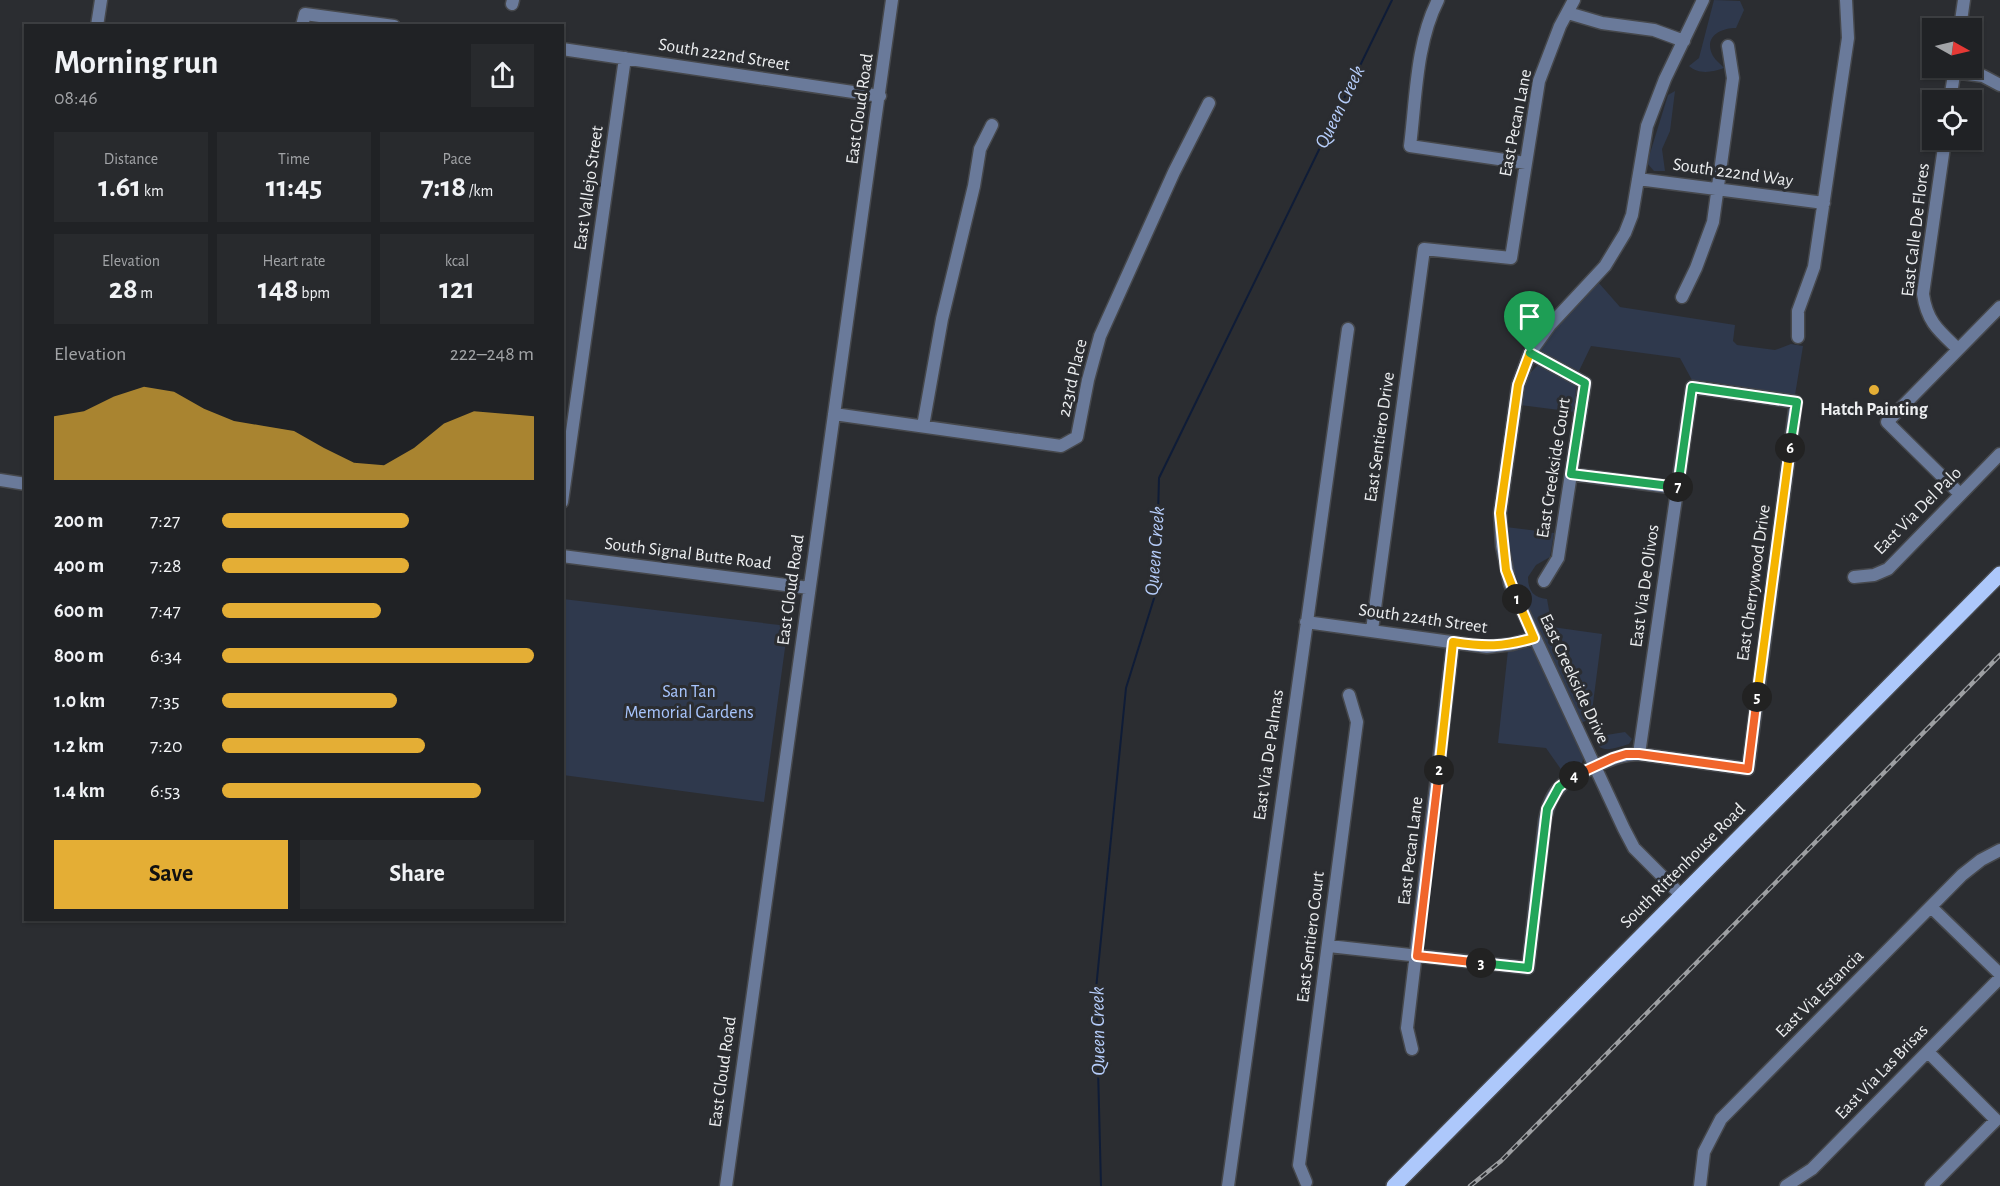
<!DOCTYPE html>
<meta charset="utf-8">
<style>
body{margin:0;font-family:"Alegreya Sans",sans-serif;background:#282a2d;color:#f1f3f6;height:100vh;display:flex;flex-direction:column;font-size:22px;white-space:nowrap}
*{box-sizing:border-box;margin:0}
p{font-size:20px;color:#a2a4a7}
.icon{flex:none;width:33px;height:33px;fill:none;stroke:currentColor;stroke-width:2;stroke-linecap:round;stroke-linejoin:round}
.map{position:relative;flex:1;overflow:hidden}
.details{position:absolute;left:24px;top:24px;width:540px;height:897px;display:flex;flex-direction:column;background:#202225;border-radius:0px;box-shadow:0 2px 4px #0004,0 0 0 2px #3d3f42}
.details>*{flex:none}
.needle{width:39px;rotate:98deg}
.buttons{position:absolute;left:1922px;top:18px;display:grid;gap:12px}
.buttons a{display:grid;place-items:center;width:60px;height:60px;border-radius:0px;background:#202225;box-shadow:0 2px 4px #0004,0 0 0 2px #3d3f42;font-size:30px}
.pin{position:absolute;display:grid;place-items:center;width:51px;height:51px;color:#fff;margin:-62px -26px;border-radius:50% 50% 50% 0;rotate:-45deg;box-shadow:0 0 6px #0007}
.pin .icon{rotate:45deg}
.km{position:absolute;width:30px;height:30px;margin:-15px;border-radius:50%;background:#222;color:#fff;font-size:16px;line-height:30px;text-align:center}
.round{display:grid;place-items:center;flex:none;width:63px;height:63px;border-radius:0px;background:#282a2d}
.summary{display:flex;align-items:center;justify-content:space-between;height:102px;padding:0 30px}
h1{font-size:33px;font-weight:700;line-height:45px}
.metrics{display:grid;grid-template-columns:repeat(3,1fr);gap:9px;height:102px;padding:6px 30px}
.metrics div{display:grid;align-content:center;border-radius:0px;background:#282a2d;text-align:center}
.metrics b{font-size:30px;font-weight:700}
.metrics small{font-size:16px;font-weight:400}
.metrics p{font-size:16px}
.chart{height:168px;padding:12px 30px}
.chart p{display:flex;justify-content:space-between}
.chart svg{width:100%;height:108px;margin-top:6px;fill:#e4ae35;opacity:.7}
.primary-button{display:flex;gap:12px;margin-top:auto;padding:12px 30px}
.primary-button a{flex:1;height:69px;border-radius:0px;background:#e4ae35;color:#111;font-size:24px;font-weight:700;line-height:69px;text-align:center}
.primary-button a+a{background:#282a2d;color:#f1f3f6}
ul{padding:0 30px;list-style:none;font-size:20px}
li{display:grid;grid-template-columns:96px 72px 1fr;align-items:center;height:45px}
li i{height:15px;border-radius:8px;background:#e4ae35}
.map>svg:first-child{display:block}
.green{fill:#2f394d}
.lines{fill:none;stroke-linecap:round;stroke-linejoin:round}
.stream{stroke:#0f1c37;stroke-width:2}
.minor-casing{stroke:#46484c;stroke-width:15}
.major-casing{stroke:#46484c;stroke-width:18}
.minor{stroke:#6a7a9a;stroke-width:12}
.major{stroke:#adc8fb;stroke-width:15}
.rail-casing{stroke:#9d9fa2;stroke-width:4.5}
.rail{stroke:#2b2d31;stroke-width:2;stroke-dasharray:7;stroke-linecap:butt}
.split-1-casing{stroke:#fff;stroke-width:12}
.split-2-casing{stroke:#fff;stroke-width:12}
.split-3-casing{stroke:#fff;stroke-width:12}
.split-4-casing{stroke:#fff;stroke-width:12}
.split-5-casing{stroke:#fff;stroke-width:12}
.split-6-casing{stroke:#fff;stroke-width:12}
.split-7-casing{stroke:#fff;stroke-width:12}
.split-8-casing{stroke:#fff;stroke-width:12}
.split-1{stroke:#f5b400;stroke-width:8}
.split-2{stroke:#f5b400;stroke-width:8}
.split-3{stroke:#f0652b;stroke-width:8}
.split-4{stroke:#22a559;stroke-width:8}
.split-5{stroke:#f0652b;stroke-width:8}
.split-6{stroke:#f5b400;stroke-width:8}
.split-7{stroke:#22a559;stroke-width:8}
.split-8{stroke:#22a559;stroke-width:8}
.poi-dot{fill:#e4ae35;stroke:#2b2d31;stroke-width:2}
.labels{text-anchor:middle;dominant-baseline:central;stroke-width:6;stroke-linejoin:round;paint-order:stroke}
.street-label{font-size:18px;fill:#eceef0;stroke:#2b2d31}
.poi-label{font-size:18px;font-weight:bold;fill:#eceef0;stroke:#2b2d31}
.park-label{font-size:18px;fill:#a8c5fd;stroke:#2b2d31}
.water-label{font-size:20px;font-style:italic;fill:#b5ccf9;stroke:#2b2d31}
</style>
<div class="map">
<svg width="2000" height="1186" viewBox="0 0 2000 1186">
<rect width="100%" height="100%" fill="#2b2d31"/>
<path class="green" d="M1714 0 1740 1 1744 10 1736 28C1720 28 1703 37 1713 56 1716 61 1721 64 1724 68 1713 72 1699 75 1689 66L1699 58Z
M1675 91 1670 131 1662 149 1665 171H1654L1647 163 1668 95Z
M1598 282 1620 307 1735 325 1733 341 1737 345 1775 350 1791 344 1803 346 1795 395 1705 381 1693 382 1680 358 1591 346 1579 371 1539 352 1563 318Z
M1537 366H1542L1576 385 1575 412 1520 405 1528 375Z
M1506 527 1554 533 1550 557 1536 565 1528 577C1528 591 1534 598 1547 599L1552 627 1602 634 1591 719 1580 723C1552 661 1512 595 1506 527Z
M563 599 788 626 764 802 563 775Z
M1523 646 1533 648 1536 651 1584 757 1580 768 1565 775 1546 748 1498 743 1508 650Z
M1625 732 1632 739 1629 744C1615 748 1598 756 1594 737Z"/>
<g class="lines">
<path class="stream" d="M1101 1186 1096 989 1126 688 1156 592 1159 478 1392 0"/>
<g class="minor-casing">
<path id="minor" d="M1438 0C1416 43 1416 98 1410 146L1526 163
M512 4 513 0
M1568 13 1602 23 1654 30 1684 41
M97 26 101 0
M302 26 305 14 394 26
M1960 28 1964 0
M562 49 880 96
M1954 72 1983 76 2000 85
M1950 100 1955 68
M1945 140 1923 294C1927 322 1939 331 1958 349
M1638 179 1824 203
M1682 297 1696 268 1713 222 1733 78 1728 46
M1798 337V311L1814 267 1848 38 1846 0
M1530 353 1585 383 1558 558 1544 581
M834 414 1061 446 1077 437 1088 380 1100 336 1174 172 1209 103
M923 426 942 319 974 186 980 149 992 125
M1571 474 1677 488
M0 480 26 484
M1960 494 1887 422 2000 307
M562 502 625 58
M562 556 809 588
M1854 577 1874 575 1888 569 2000 454
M1306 622 1487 647 1512 644 1534 638
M1372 630 1424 249 1511 258 1539 81 1560 26 1574 0
M1681 895 1634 848 1624 829 1510 584 1502 546 1500 513 1518 385 1530 353 1550 325 1605 266 1625 233 1632 215 1647 126 1665 79 1703 0
M1931 907 2000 974
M1329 946 1528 968 1545 820C1551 787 1565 780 1594 767 1609 760 1622 754 1639 754L1748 769 1796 402 1692 387 1639 754
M1412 1049 1407 1028 1453 643
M1928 1052 1996 1120 1931 1186
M1306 1182 1299 1165 1357 722 1349 695
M726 1186 892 0
M1228 1186 1348 329
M1700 1186 1704 1152 1721 1119 1962 875 1981 860 2000 850
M1786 1186 1812 1169 2000 978"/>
</g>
<g class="major-casing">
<path id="major" d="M1394 1186 2000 574"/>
</g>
<use href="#minor" class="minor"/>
<use href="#major" class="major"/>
<g class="rail-casing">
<path id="rail" d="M1470 1186 1501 1161 2000 655"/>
</g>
<use href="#rail" class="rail"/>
</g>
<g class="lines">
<g class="split-1-casing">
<path id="split-1" d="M1517 599 1506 570 1500 513 1518 385 1530 353"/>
</g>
<g class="split-2-casing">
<path id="split-2" d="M1439 770 1453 642C1485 647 1503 647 1534 638L1517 599"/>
</g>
<g class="split-3-casing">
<path id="split-3" d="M1439 770 1417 956 1481 963"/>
</g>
<g class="split-4-casing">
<path id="split-4" d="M1481 963 1528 968 1547 809 1559 787 1574 776"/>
</g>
<g class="split-5-casing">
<path id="split-5" d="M1574 776 1613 758 1626 754H1639L1748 769 1757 697"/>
</g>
<g class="split-6-casing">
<path id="split-6" d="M1757 697 1790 448"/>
</g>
<g class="split-7-casing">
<path id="split-7" d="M1678 487 1692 387 1797 402 1790 448"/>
</g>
<g class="split-8-casing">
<path id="split-8" d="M1530 353 1585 383 1571 474 1678 487"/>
</g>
<use href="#split-1" class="split-1"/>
<use href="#split-2" class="split-2"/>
<use href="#split-3" class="split-3"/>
<use href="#split-4" class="split-4"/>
<use href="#split-5" class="split-5"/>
<use href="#split-6" class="split-6"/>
<use href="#split-7" class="split-7"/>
<use href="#split-8" class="split-8"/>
</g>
<circle class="poi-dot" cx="1874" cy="390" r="6"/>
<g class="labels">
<g class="street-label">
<text transform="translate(724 55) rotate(9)">South 222nd Street</text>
<text transform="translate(860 109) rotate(-82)">East Cloud Road</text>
<text transform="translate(1516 123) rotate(-79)">East Pecan Lane</text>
<text transform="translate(1733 173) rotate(8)">South 222nd Way</text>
<text transform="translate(589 188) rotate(-82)">East Vallejo Street</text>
<text transform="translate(1916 230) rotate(-83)">East Calle De Flores</text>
<text transform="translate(1073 378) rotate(-77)">223rd Place</text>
<text transform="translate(1380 437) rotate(-82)">East Sentiero Drive</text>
<text transform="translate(1554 468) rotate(-81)">East Creekside Court</text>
<text transform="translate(1918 511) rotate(-45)">East Via Del Palo</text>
<text transform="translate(688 554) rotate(7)">South Signal Butte Road</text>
<text transform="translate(1754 583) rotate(-82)">East Cherrywood Drive</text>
<text transform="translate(1645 586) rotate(-82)">East Via De Olivos</text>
<text transform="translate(791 590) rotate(-82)">East Cloud Road</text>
<text transform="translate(1423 619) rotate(8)">South 224th Street</text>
<text transform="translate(1574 679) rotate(65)">East Creekside Drive</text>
<text transform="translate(1269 755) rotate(-82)">East Via De Palmas</text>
<text transform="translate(1411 851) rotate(-83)">East Pecan Lane</text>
<text transform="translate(1683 866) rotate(-45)">South Rittenhouse Road</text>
<text transform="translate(1311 937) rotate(-83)">East Sentiero Court</text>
<text transform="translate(1820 994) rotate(-45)">East Via Estancia</text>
<text transform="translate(723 1072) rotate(-82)">East Cloud Road</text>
<text transform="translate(1882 1072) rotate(-46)">East Via Las Brisas</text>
</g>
<g class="poi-label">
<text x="1874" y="410">Hatch Painting</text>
</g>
<g class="park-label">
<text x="689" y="692">San Tan<tspan x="689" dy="21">Memorial Gardens</tspan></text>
</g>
<g class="water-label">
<text transform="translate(1340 107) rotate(-64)">Queen Creek</text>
<text transform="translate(1155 551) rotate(-86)">Queen Creek</text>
<text transform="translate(1098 1031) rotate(-91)">Queen Creek</text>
</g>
</g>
</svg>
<div class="buttons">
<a><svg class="needle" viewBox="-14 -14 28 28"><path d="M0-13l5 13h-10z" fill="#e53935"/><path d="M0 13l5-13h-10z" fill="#a2a4a7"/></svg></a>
<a><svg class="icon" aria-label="locate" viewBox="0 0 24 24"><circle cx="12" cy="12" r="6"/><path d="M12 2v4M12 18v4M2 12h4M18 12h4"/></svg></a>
</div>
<div class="pin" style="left:1530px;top:353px;background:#1e9e55"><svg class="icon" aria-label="arrive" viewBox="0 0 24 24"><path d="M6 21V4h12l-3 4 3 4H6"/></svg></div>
<b class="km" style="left:1517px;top:599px">1</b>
<b class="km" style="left:1439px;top:770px">2</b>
<b class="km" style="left:1481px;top:963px">3</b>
<b class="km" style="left:1574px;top:776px">4</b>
<b class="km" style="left:1757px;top:697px">5</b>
<b class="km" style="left:1790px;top:448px">6</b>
<b class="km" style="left:1678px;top:487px">7</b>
<section class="details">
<div class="summary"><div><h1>Morning run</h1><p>08:46</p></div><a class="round"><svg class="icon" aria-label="share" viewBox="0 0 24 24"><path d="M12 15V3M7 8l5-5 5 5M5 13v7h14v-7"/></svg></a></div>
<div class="metrics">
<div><p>Distance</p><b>1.61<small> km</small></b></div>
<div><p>Time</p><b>11:45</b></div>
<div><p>Pace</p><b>7:18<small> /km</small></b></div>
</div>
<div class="metrics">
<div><p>Elevation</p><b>28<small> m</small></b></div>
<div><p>Heart rate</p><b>148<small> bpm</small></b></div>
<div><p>kcal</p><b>121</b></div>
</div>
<div class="chart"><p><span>Elevation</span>222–248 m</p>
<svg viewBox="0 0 160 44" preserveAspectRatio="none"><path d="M0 44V18L10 16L20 10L30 6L40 8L50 15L60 20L70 22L80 24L90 31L100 37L110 38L120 31L130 21L140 16L150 17L160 18V44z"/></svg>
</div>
<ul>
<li><b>200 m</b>7:27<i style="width:60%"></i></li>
<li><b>400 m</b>7:28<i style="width:60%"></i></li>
<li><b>600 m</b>7:47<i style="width:51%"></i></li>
<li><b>800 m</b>6:34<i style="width:100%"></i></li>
<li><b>1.0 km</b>7:35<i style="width:56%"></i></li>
<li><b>1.2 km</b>7:20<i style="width:65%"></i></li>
<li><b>1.4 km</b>6:53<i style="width:83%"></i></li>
</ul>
<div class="primary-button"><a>Save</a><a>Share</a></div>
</section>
</div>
